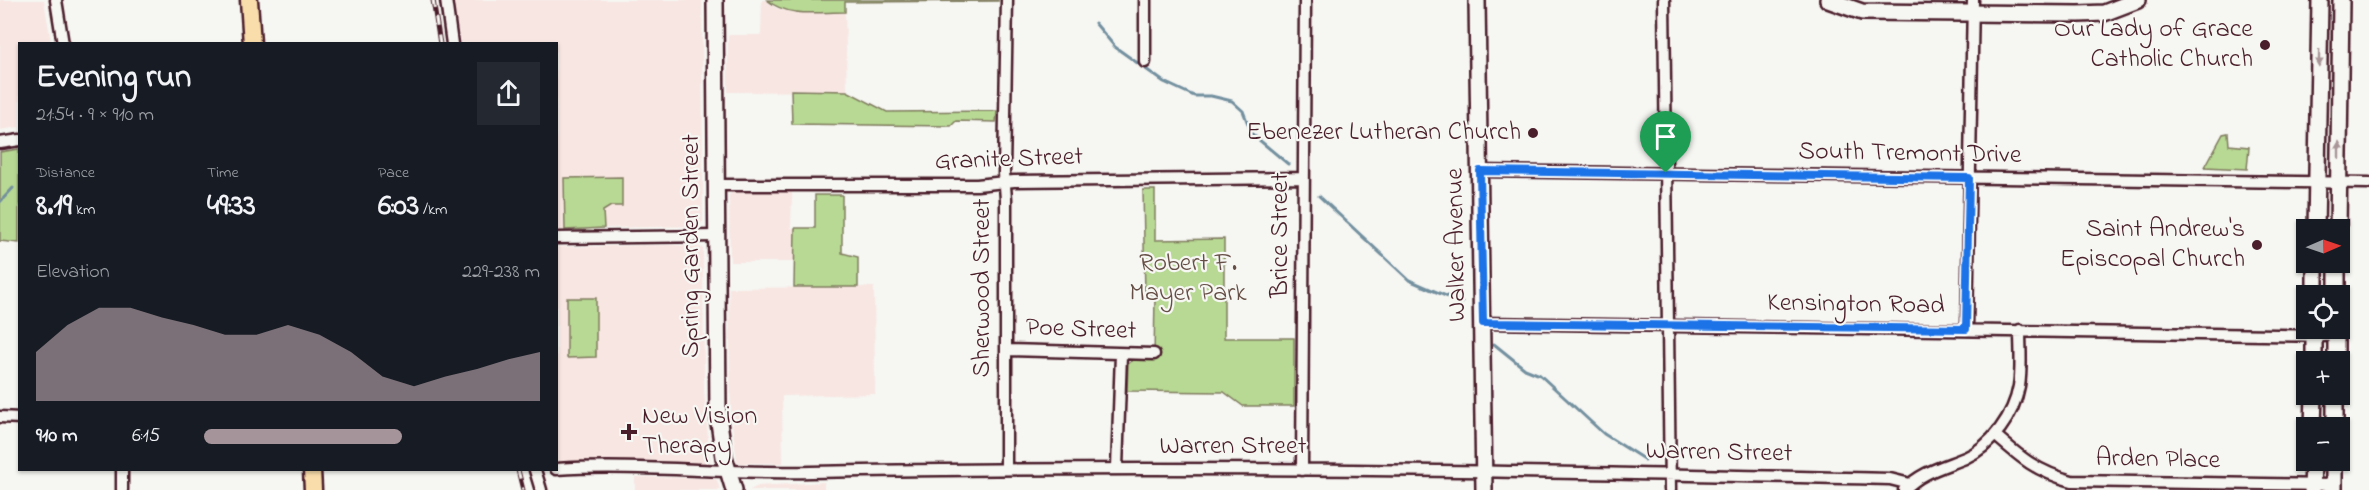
<!DOCTYPE html>
<meta charset="utf-8">
<style>
body{margin:0;font-family:"Indie Flower",sans-serif;background:#242831;color:#f1f3f6;height:100vh;display:flex;flex-direction:column;font-size:22px;white-space:nowrap}
*{box-sizing:border-box;margin:0}
p{font-size:20px;color:#9ea1a6}
.icon{flex:none;width:33px;height:33px;fill:none;stroke:currentColor;stroke-width:2;stroke-linecap:round;stroke-linejoin:round}
.map{position:relative;flex:1;overflow:hidden}
.side{position:absolute;left:18px;top:42px;width:540px;height:429px;display:flex;flex-direction:column;background:#171b24;border-radius:0px;box-shadow:0 2px 4px #0004}
.side>*{flex:none}
.needle{width:39px;rotate:88deg}
.tools{position:absolute;left:2296px;top:219px;display:grid;gap:12px}
.tools a{display:grid;place-items:center;width:54px;height:54px;border-radius:0px;background:#171b24;box-shadow:0 2px 4px #0004;font-size:30px}
.pin{position:absolute;display:grid;place-items:center;width:51px;height:51px;color:#fff;margin:-62px -26px;border-radius:50% 50% 50% 0;rotate:-45deg;box-shadow:0 0 6px #0007}
.pin .icon{rotate:45deg}
.round{display:grid;place-items:center;flex:none;width:63px;height:63px;border-radius:0px;background:#242831}
.head{display:flex;align-items:center;justify-content:space-between;height:102px;padding:0 18px}
h1{font-size:33px;font-weight:700;line-height:45px}
.figures{display:grid;grid-template-columns:repeat(3,1fr);gap:9px;height:102px;padding:6px 18px}
.figures div{display:grid;align-content:center}
.figures b{font-size:30px;font-weight:700}
.figures small{font-size:16px;font-weight:400}
.figures p{font-size:16px}
.chart{height:168px;padding:12px 18px}
.chart p{display:flex;justify-content:space-between}
.chart svg{width:100%;height:108px;margin-top:6px;fill:#a6949b;opacity:.7}
ul{padding:0 18px;list-style:none;font-size:20px}
li{display:grid;grid-template-columns:96px 72px 1fr;align-items:center;height:45px}
li i{height:15px;border-radius:8px;background:#a6949b}
.map>svg:first-child{display:block}
.built{fill:#f8e6e2}
.green{fill:#b7d993;stroke:#807c5f;stroke-width:1.5}
.lines{fill:none;stroke-linecap:round;stroke-linejoin:round}
.stream{stroke:#73909f;stroke-width:3}
.street-casing{stroke:#4a1f2b;stroke-width:15}
.secondary-casing{stroke:#4a1f2b;stroke-width:20}
.primary-casing{stroke:#4a1f2b;stroke-width:21}
.street{stroke:#f6f6f2;stroke-width:10}
.secondary{stroke:#f6f6f2;stroke-width:15}
.primary{stroke:#f9ddab;stroke-width:16}
.rail-casing{stroke:#4a1f2b;stroke-width:5}
.rail{stroke:#f6f6f2;stroke-width:3;stroke-dasharray:9;stroke-linecap:butt}
.oneway{fill:#a99598}
.route-casing{stroke:#fff;stroke-width:12}
.route{stroke:#1a73e8;stroke-width:8}
.poi-dot{fill:#4a1f2b;stroke:#f6f6f2;stroke-width:2}
.labels{text-anchor:middle;dominant-baseline:central;stroke-width:4.5;stroke-linejoin:round;paint-order:stroke}
.poi-label{font-size:26px;fill:#4a1f2b;stroke:#f6f6f2;text-anchor:end}
.street-label{font-size:26px;fill:#4a1f2b;stroke:#f6f6f2}
.park-label{font-size:26px;fill:#654e45;stroke:#f6f6f2}
</style>
<div class="map">
<svg width="2369" height="490" viewBox="0 0 2369 490">
<rect width="100%" height="100%" fill="#f6f6f2"/>
<filter id="ink" filterUnits="userSpaceOnUse"><feTurbulence type="fractalNoise" baseFrequency=".0167" numOctaves="2"/><feDisplacementMap in="SourceGraphic" scale="12" xChannelSelector="R" yChannelSelector="G"/><feConvolveMatrix kernelMatrix="1 2 1 2 8 2 1 2 1" color-interpolation-filters="sRGB"/></filter>
<g filter="url(#ink)">
<path class="built" d="M0 0H44L51 43 20 44 19 127 0 130Z
M453 0H702L703 221 701 224 698 226 604 228 603 211 611 206 565 178V230H557L556 44 460 43Z
M762 0H767L776 8 792 12H845L847 91 728 92V35H761Z
M732 192H792L791 228H795L794 262H730L729 195Z
M671 245 698 246 703 249 704 391 710 461 709 463 557 464V247Z
M874 287 875 394 782 396 783 463H740L737 461 731 416 729 288Z
M635 477 711 478 717 480 720 490H635Z
M824 482V490H750L758 486Z"/>
<path class="green" d="M767 0H998V1L845 2V12C818 12 788 18 767 0Z
M791 90 847 91 887 112 997 111 996 122 956 121 951 126 792 124Z
M2228 133 2229 145 2249 147 2247 169 2205 167 2223 134Z
M19 149V243L0 241V152Z
M622 177V206H611L603 211 604 228 565 230 564 178Z
M1143 190H1155V240L1224 239V338H1294V406H1243L1224 392 1127 391 1128 364 1135 359H1154L1155 295H1145Z
M815 195H842V253L858 257V287H794L795 228H815Z
M567 298H596V357L567 358Z"/>
<g class="lines">
<path class="stream" d="M1095 23 1115 47 1164 82 1194 96H1211L1232 101 1243 111 1252 134 1288 164
M1319 196 1409 280 1462 303
M0 202 13 188
M1494 344 1525 369 1540 375 1604 434 1645 460"/>
<g class="street-casing">
<path id="street" d="M56 0 63 44
M446 0 452 44
M1145 0V62
M1664 0 1670 490
M0 143 20 140
M1480 171 2369 183
M716 185H977L1014 181 1303 178
M556 238 717 236
M1483 323 2336 336
M1967 329 1973 0
M1006 350 1154 354
M0 417 20 418
M1995 435C2021 458 2037 472 2072 481L2334 485
M1006 468V199L1004 173 1007 0
M1117 468 1121 354
M556 469C641 464 726 474 811 472 1171 465 1530 471 1890 479L1910 484
M122 470V490
M535 470 541 490
M1302 470 1305 0
M1904 490C1921 472 1943 467 1965 458 1992 446 2014 415 2019 386 2022 368 2020 349 2020 330"/>
</g>
<g class="secondary-casing">
<path id="secondary" d="M715 0 718 415 724 457 734 490
M1477 0 1484 490
M1828 0 1862 12 2079 14 2104 13 2138 0
M2316 230 2320 0
M2338 230 2341 0
M2315 296V262
M2337 296V262
M2314 362V328
M2336 362V328
M2313 428 2314 394
M2335 428V394
M2312 490 2313 460
M2334 490V460"/>
</g>
<g class="primary-casing">
<path id="primary" d="M249 0 252 44
M312 470 313 490"/>
</g>
<use href="#street" class="street"/>
<use href="#secondary" class="secondary"/>
<use href="#primary" class="primary"/>
<g class="rail-casing">
<path id="rail" d="M433 0 440 44
M518 470 523 490"/>
</g>
<use href="#rail" class="rail"/>
</g>
<defs><path id="oneway-solid" d="M-6-.8H1V-3.2L6.5 0L1 3.2V.8H-6Z" transform="scale(1.5)"/></defs>
<g class="oneway">
<use href="#oneway-solid" transform="translate(2319 58) rotate(91)"/>
<use href="#oneway-solid" transform="translate(2339 150) rotate(-90)"/>
</g>
</g>
<g class="lines" filter="url(#ink)">
<g class="route-casing">
<path id="route" d="M1480 171 1969 178 1966 329 1483 323Z"/>
</g>
<use href="#route" class="route"/>
</g>
<g class="poi-dot">
<circle cx="2265" cy="45" r="6"/>
<circle cx="1533" cy="133" r="6"/>
<circle cx="2257" cy="245" r="6"/>
<path d="M626 423h6v6h6v6h-6v6h-6v-6h-6v-6h6z"/>
</g>
<g class="labels">
<g class="poi-label">
<text x="2253" y="30">Our Lady of Grace<tspan x="2253" dy="30">Catholic Church</tspan></text>
<text x="1521" y="133">Ebenezer Lutheran Church</text>
<text x="2245" y="230">Saint Andrew's<tspan x="2245" dy="30">Episcopal Church</tspan></text>
<text x="642" y="417" text-anchor="start">New Vision<tspan x="642" dy="30">Therapy</tspan></text>
</g>
<g class="street-label">
<text transform="translate(1910 154) rotate(1)">South Tremont Drive</text>
<text transform="translate(1009 160) rotate(-2)">Granite Street</text>
<text transform="translate(1281 235) rotate(-90)">Brice Street</text>
<text transform="translate(1457 245) rotate(-91)">Walker Avenue</text>
<text transform="translate(692 246) rotate(-90)">Spring Garden Street</text>
<text transform="translate(983 288) rotate(-90)">Sherwood Street</text>
<text transform="translate(1856 305) rotate(1)">Kensington Road</text>
<text transform="translate(1081 330) rotate(2)">Poe Street</text>
<text x="1233" y="447">Warren Street</text>
<text transform="translate(1719 453) rotate(1)">Warren Street</text>
<text transform="translate(2158 460) rotate(1)">Arden Place</text>
</g>
<g class="park-label">
<text x="1188" y="264">Robert F.<tspan x="1188" dy="30">Mayer Park</tspan></text>
</g>
</g>
</svg>
<div class="tools">
<a><svg class="needle" viewBox="-14 -14 28 28"><path d="M0-13l5 13h-10z" fill="#e53935"/><path d="M0 13l5-13h-10z" fill="#9ea1a6"/></svg></a>
<a><svg class="icon" aria-label="locate" viewBox="0 0 24 24"><circle cx="12" cy="12" r="6"/><path d="M12 2v4M12 18v4M2 12h4M18 12h4"/></svg></a>
<a>+</a>
<a>−</a>
</div>
<div class="pin" style="left:1666px;top:173px;background:#1e9e55"><svg class="icon" aria-label="arrive" viewBox="0 0 24 24"><path d="M6 21V4h12l-3 4 3 4H6"/></svg></div>
<section class="side">
<div class="head"><div><h1>Evening run</h1><p>21:54 · 9 × 910 m</p></div><a class="round"><svg class="icon" aria-label="share" viewBox="0 0 24 24"><path d="M12 15V3M7 8l5-5 5 5M5 13v7h14v-7"/></svg></a></div>
<div class="figures">
<div><p>Distance</p><b>8.19<small> km</small></b></div>
<div><p>Time</p><b>49:33</b></div>
<div><p>Pace</p><b>6:03<small> /km</small></b></div>
</div>
<div class="chart"><p><span>Elevation</span>229–238 m</p>
<svg viewBox="0 0 160 44" preserveAspectRatio="none"><path d="M0 44V24L10 13L20 6L30 6L40 10L50 13L60 17L70 17L80 13L90 17L100 24L110 34L120 38L130 34L140 31L150 27L160 24V44z"/></svg>
</div>
<ul>
<li><b>910 m</b>6:15<i style="width:59%"></i></li>
</ul>
</section>
</div>
